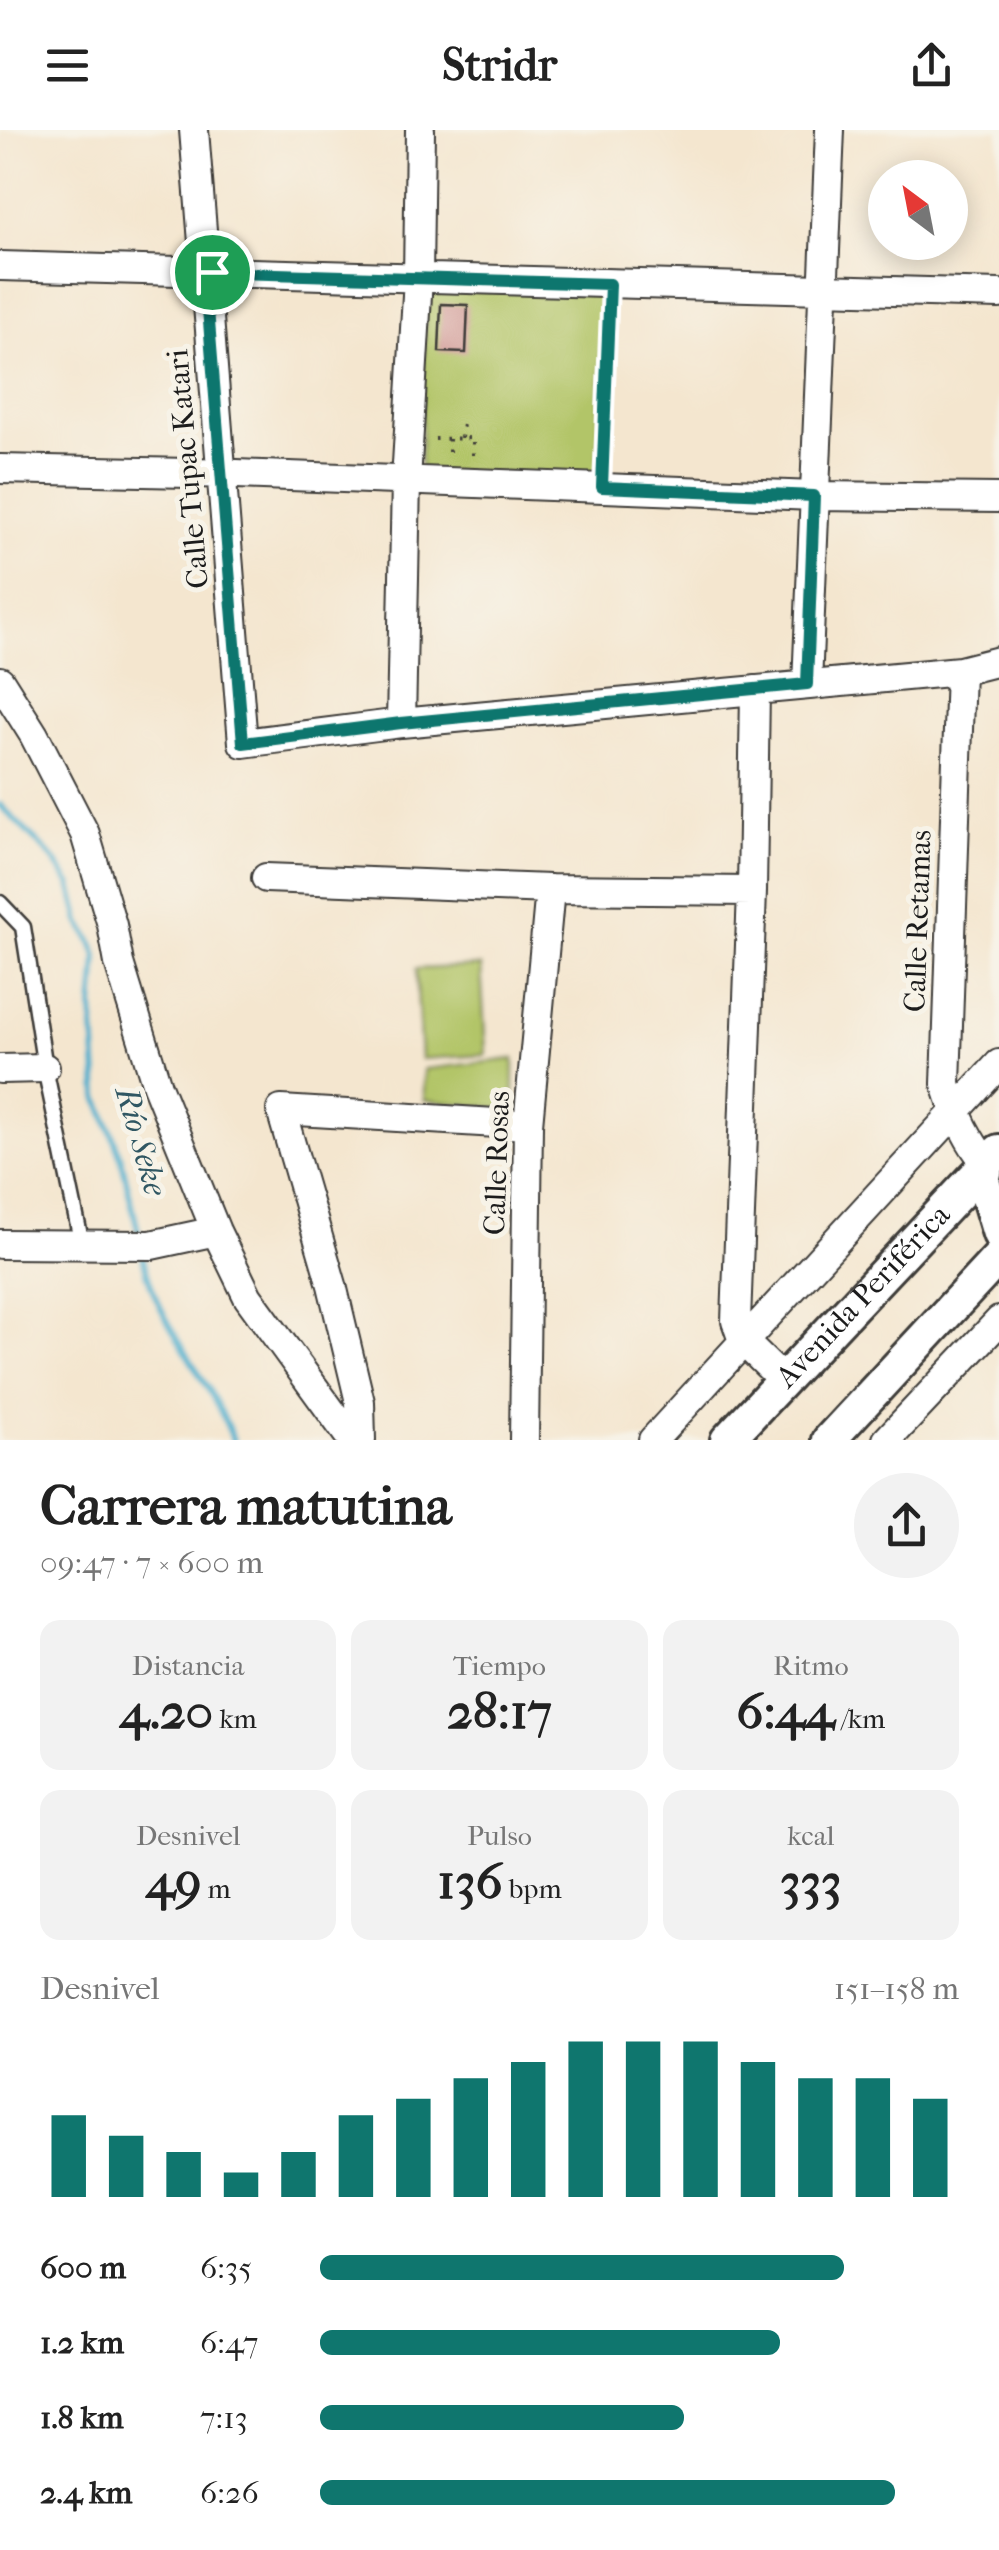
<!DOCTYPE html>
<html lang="es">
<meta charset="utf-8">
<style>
body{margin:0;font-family:"IM FELL French Canon",serif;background:#f2f2f2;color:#222;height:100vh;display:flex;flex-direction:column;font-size:38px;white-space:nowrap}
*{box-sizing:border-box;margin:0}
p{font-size:32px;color:#767676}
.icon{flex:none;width:55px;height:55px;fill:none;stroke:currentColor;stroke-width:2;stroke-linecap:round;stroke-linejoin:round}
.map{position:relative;height:1310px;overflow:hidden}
.details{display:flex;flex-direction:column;background:#fff;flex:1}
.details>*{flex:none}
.needle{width:65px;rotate:328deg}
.tools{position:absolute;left:868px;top:30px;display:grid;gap:20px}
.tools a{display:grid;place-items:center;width:100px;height:100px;border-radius:50%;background:#fff;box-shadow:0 5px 25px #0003;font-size:50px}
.pin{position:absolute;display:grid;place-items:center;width:85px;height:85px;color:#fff;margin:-42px;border:5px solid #fff;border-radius:50%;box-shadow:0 2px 10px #0007}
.round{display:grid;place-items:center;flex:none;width:105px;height:105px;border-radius:52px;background:#f2f2f2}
.headline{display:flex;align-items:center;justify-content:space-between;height:170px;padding:0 40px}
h1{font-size:55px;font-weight:700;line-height:75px}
.figures{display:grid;grid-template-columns:repeat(3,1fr);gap:15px;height:170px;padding:10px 40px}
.figures div{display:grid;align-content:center;border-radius:20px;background:#f2f2f2;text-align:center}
.figures b{font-size:50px;font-weight:700}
.figures small{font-size:28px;font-weight:400}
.figures p{font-size:28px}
.chart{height:280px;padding:20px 40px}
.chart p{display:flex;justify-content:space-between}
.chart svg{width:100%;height:180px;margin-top:10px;stroke:#0f766e;stroke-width:6}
ul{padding:0 40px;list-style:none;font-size:32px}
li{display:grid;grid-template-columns:160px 120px 1fr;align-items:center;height:75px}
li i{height:25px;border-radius:12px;background:#0f766e}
header{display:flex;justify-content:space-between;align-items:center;height:130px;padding:0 40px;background:#fff;font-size:45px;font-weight:700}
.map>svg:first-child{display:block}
.green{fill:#b2c568;stroke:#677042;stroke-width:2.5}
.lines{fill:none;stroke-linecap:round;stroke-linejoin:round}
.stream{stroke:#4eafcd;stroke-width:6}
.building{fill:#cf9492}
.service-casing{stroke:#3c3a37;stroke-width:19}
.minor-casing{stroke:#3c3a37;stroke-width:32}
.tertiary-casing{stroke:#3c3a37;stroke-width:38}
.path{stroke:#3c3a37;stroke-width:4;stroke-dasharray:2.5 8;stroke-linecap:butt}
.service{stroke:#fff;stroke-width:14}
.minor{stroke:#fff;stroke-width:28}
.tertiary{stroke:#fff;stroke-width:32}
.route-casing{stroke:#fff;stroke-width:20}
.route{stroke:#0f766e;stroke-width:12}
.labels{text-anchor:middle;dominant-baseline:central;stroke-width:10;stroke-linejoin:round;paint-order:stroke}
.street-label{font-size:30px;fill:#1c1c1c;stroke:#f7f3e8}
.water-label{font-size:32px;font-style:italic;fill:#305763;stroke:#f7f3e8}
</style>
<header><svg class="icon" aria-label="menu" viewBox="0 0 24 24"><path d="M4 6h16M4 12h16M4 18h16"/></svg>Stridr<svg class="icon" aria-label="share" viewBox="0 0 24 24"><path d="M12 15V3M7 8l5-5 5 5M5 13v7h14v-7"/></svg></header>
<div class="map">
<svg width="999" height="1310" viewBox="0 0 999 1310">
<rect width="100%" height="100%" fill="#f7f3e8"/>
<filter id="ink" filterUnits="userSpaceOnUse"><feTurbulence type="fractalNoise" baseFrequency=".01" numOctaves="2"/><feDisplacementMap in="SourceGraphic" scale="20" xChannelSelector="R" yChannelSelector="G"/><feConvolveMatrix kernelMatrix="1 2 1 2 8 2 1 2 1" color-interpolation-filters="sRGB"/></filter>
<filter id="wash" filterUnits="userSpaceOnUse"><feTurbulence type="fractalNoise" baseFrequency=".0048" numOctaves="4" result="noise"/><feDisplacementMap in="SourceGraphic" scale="40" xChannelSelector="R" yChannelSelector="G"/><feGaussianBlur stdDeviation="2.25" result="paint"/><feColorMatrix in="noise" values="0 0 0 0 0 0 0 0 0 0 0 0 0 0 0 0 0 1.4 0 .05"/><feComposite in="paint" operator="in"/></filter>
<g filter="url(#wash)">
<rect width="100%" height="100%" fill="#f4e6cf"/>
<path class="green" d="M426 158 604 163 598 347 420 342Z
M481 836 486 925 421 929 416 839Z
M514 929V964L507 979 424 970V939Z"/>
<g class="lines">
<path class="stream" d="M0 675 52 727 71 755 80 792 92 812 97 826 93 877 98 967 121 1028 140 1109
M142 1121C152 1189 210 1246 233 1310"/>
</g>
<g id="blocks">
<path class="building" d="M441 174 468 175 466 223 439 222Z"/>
</g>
</g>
<g filter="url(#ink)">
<use href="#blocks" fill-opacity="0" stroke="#3c3a37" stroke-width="2.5"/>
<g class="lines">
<g class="service-casing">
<path id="service" d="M0 773 23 797 45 938 82 1115"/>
</g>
<g class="minor-casing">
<path id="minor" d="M194 0 243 613 401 593 960 541 999 531
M0 136 999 164
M0 339 237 344 814 366 999 368
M960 541 946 954C955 983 967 1010 987 1034
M0 551 34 605 85 704 112 795 119 833 157 956 216 1101 248 1167 352 1310
M807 555 830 0
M755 560 752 761 736 1191 743 1211 783 1250
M401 593 406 351 418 148 420 0
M266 748 550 759 752 761
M0 939 45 938
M0 1114 151 1115 216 1101
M361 1310 360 1272 332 1155 281 980 528 995
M524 1310 528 995 550 759
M653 1310 999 934
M887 1310 999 1191"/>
</g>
<g class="tertiary-casing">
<g id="tertiary">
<path d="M987 1034 983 1051 999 1104"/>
<path id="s1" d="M727 1310 999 1021"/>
<path d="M829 1310 999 1127"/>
</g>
</g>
<path class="path" d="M461 308 463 294
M435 309 473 308V329
M449 309V329
M603 334 609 179"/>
<use href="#service" class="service"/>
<use href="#minor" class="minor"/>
<use href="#tertiary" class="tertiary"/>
</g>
</g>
<g class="lines" filter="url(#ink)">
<g class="route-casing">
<path id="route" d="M205 142 610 154 602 357 814 366 807 554 401 593 243 613Z"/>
</g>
<use href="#route" class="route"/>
</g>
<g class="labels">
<g class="street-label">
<text transform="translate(188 339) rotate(-95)">Calle Tupac Katari</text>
<text transform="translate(918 791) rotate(-88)">Calle Retamas</text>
<text transform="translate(497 1033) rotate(-88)">Calle Rosas</text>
<text stroke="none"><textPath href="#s1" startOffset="198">Avenida Periférica</textPath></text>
</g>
<g class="water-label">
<text transform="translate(141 1011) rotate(74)">Río Seke</text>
</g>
</g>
</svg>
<div class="tools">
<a><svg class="needle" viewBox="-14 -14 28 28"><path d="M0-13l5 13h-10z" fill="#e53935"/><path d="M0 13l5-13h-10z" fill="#767676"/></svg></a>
</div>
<div class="pin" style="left:212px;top:142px;background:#1e9e55"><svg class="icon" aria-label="arrive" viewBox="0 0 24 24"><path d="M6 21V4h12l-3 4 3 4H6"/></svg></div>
</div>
<section class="details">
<div class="headline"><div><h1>Carrera matutina</h1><p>09:47 · 7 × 600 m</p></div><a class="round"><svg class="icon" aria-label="share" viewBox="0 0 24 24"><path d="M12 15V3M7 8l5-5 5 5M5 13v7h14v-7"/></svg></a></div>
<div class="figures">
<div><p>Distancia</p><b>4.20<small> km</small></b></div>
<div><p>Tiempo</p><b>28:17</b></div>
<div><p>Ritmo</p><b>6:44<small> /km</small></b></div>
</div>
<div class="figures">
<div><p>Desnivel</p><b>49<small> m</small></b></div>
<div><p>Pulso</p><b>136<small> bpm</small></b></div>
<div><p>kcal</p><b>333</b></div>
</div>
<div class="chart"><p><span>Desnivel</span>151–158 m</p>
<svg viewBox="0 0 160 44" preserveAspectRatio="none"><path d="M5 44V24M15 44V29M25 44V33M35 44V38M45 44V33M55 44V24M65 44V20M75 44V15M85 44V11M95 44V6M105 44V6M115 44V6M125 44V11M135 44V15M145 44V15M155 44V20"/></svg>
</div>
<ul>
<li><b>600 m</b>6:35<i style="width:82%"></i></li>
<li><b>1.2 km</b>6:47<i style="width:72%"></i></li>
<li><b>1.8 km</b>7:13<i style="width:57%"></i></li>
<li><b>2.4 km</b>6:26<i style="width:90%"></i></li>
</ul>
</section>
